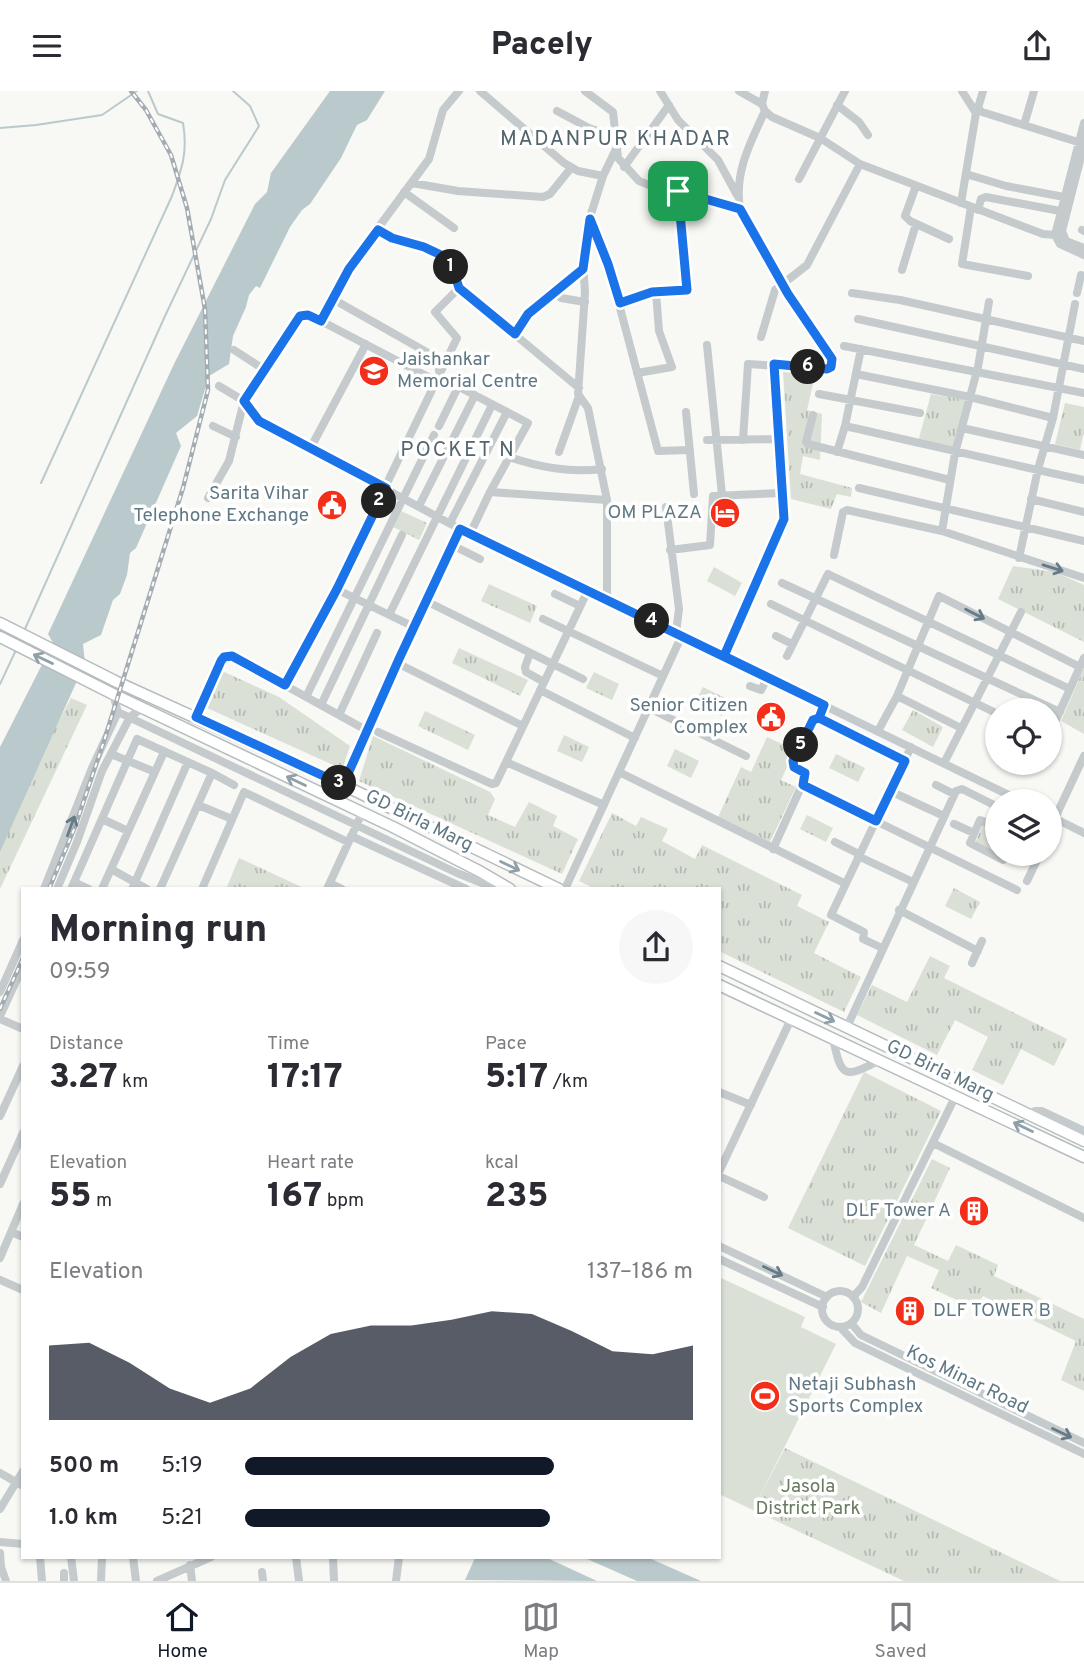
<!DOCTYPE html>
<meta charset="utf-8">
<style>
body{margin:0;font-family:Overpass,sans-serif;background:#f7f7f7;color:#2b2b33;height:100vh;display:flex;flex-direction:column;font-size:26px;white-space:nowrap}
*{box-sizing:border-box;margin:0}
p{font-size:23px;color:#7c7c81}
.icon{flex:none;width:38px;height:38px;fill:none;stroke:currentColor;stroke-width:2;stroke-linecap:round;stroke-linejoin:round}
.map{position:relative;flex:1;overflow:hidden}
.side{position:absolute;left:21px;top:796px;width:700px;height:672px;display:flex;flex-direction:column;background:#fff;border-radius:0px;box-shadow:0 2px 5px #0004}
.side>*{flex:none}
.tools{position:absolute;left:985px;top:607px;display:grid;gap:14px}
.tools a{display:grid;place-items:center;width:77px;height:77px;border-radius:50%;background:#fff;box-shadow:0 2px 5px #0004;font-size:35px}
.pin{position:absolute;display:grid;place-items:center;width:60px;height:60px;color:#fff;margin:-30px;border-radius:14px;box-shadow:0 4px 10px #0006}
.km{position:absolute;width:35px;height:35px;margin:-18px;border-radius:50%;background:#222;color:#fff;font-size:19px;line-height:35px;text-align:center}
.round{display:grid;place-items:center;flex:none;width:74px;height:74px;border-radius:37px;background:#f7f7f7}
.headline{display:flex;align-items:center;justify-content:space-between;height:119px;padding:0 28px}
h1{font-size:38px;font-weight:800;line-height:52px}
.metrics{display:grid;grid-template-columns:repeat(3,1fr);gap:10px;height:119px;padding:7px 28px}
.metrics div{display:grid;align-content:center}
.metrics b{font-size:35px;font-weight:800}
.metrics small{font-size:19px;font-weight:400}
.metrics p{font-size:19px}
.chart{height:196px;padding:14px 28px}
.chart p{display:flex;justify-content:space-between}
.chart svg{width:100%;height:126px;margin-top:7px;fill:#111827;opacity:.7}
ul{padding:0 28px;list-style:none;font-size:23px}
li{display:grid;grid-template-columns:112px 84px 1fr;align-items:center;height:52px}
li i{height:18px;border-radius:9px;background:#111827}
header{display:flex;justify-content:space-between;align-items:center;height:91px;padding:0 28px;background:#fff;font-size:32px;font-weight:800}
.tab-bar{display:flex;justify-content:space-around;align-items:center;height:98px;border-top:2px solid #e1e1e2;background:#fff;font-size:19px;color:#7c7c81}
.tab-bar a{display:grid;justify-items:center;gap:4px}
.tab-bar .selected{color:#111827}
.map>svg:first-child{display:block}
.grass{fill:url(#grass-tufts)}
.pitch{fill:#dae0d5}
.water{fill:#bacacc}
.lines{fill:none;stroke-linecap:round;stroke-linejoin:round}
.stream{stroke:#bacacc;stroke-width:2}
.major-casing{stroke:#b5bcbf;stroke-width:13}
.minor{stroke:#c5cacd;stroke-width:8}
.major{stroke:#fff;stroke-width:10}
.rail-casing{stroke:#a3acb1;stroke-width:4.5}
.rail{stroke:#fff;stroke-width:2;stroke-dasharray:5;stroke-linecap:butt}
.oneway{stroke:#657c87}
.oneway2{stroke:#90a0a8}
.route-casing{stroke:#fff;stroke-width:14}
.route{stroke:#1a73e8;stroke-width:9}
.labels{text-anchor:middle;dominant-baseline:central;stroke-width:7;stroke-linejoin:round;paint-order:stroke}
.poi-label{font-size:19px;fill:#607883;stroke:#fff;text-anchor:end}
.street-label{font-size:19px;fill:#607883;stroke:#fff}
.park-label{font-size:19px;fill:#687a60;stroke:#fff}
.neighbourhood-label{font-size:21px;letter-spacing:2px;fill:#53656d;stroke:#fff}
</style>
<header><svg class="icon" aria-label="menu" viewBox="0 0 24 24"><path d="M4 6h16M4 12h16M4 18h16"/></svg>Pacely<svg class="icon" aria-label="share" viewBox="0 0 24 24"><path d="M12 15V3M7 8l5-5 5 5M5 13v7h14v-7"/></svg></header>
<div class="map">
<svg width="1084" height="1490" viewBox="0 0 1084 1490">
<defs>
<pattern id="grass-tufts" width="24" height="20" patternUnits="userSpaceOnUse" patternTransform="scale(1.75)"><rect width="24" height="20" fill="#dae0d5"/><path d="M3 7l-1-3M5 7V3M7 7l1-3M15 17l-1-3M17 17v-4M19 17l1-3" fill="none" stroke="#b4bab2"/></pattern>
</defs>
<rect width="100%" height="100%" fill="#f8f8f5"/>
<path class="grass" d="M783 280 815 284 807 319 822 323 820 369 803 365 800 383 852 397 851 406 837 403 831 418 791 408Z
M931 303 967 309 954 360 918 351Z
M1065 312 1084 316V340L1080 359 1055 353Z
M401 420 427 432 419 449 393 436Z
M1013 475 1055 481 1084 494V551L998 508Z
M489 493 537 515 530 532 481 510Z
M459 557 528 589 520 605 452 572Z
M1084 577V643L1061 630Z
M222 580 279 606 350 655 342 678 207 617Z
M594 581 619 593 612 609 586 597Z
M703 596 729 609 722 625 695 612Z
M71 607 87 614 0 798V741Z
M913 619 943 636 933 656 902 639Z
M425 620 475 644 468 659 418 635Z
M564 644 589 656 582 671 557 660Z
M373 645 490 701 495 708 488 724 515 736 529 711 557 725 553 735 578 748 562 783 359 690Z
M767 646 795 659 781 689 796 696 770 751 718 726 741 676 751 681Z
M675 658 699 670 691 687 667 675Z
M836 663 865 677 858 691 829 677Z
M612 722 636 735 641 726 668 738 662 750 695 768 702 754 802 804 797 815 829 831 814 862 861 886 844 921 719 860V798H595L579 790Z
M807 724 833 737 826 751 800 738Z
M983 734 997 741 998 763 975 752Z
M239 767 306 798H226Z
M954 797 980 811 971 828 945 815Z
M930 865 950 875 944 887 1067 948 1054 975 1021 958 1003 994 972 979 988 946 955 929 937 964 857 924 872 894 907 911Z
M864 981 941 1020 865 1175 788 1137Z
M932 1068 950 1077 914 1154 948 1170 956 1154 998 1174 994 1185 1084 1228V1300L1061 1289 1076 1250 983 1205 976 1218 931 1197 939 1179 907 1165 881 1222 861 1211Z
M785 1357 1060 1490H904L753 1419Z"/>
<path class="pitch" d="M714 476 742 492 735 505 707 490Z
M719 1186 805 1226 801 1236 836 1253 753 1419 719 1403Z"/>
<path class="water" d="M330 0H385L367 29 357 34 341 67 310 113 302 119 290 136 260 197 256 195 249 204 246 216 233 245 229 273 209 285 197 325 176 342 181 355 136 457 130 462 127 484 120 503 113 509 101 544 83 553 85 572 0 761V656L53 552 48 543 174 273 255 113 267 101 271 82Z
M545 1466 597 1490 465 1489 475 1467Z
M585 1467H649L701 1490H637Z"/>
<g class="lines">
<path class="stream" d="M0 37 36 34 102 24 137 0
M41 392 172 105C182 78 188 61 183 32L158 23 148 0
M25 538 165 225 211 128 225 89 259 35 250 15 233 0
M0 593 16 559"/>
<g class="major-casing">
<path id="major" d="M0 532 117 591 343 694 559 798
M0 546 113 603 393 736 481 781 510 798
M719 875 1084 1050
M719 894 1084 1066"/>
</g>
<path class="minor" d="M480 0 564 72 578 80 603 85
M585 0 613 21 618 67 639 90 649 94 740 118
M660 0 678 29 718 69 737 104
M739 0 762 13
M765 0 762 13 765 20 772 26 820 47 860 73 1043 143 1055 144 1062 140
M983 0 978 17 982 21 1084 53
M837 14 859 31 868 44
M557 20 589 37 616 46
M1084 32 1055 144 1060 153 1084 164
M1024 34 1034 0
M1084 54 1062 140 1066 150 1084 157
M624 76 669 14
M966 83 1006 95 1064 106
M799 88 845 0
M412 92 458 100 543 106 550 103 571 77
M916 95 905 125 910 130 949 148
M404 101 454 137
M961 112 976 22 962 0
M971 116 962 173 1028 185
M978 119 981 108 986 106 1060 120
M591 130 611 183 658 360 690 359
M1082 139 1084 140
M902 179 916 133
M459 197 579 297
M554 201 561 207 585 211
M656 201 685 200 688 197 678 100
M852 202 900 209 1084 250
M1077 202 1081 184 1084 185
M331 207 437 267 440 286 528 332 490 401 470 443
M620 212 656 201 659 240 672 276 637 282
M858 228 1084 278
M321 230 331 207 364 156 429 68 443 19 459 0
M515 243 528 223 583 178
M761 246 775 199 807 174 860 73
M707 254 722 404
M844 255 1084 302
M234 259 265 279
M856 283 970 306 1053 327
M219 295 244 310 259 330 460 438 1021 710
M819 303 920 322
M686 321 694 403
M813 324 806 351 808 353 950 389
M213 335 236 346
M439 335 458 296
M845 335C925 353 1004 372 1084 389
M962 337 1084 364
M707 349 779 348
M743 349 748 273 827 278 831 276 832 270 788 203 740 118C734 82 750 52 765 20
M310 358 366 253
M559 361 579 305
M837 361 845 335 861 258
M509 366C540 376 569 382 602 378
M859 397 1084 450
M490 401 607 409
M208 407 229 370 244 310 302 224 321 230 438 291
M1031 408 1084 421
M419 415 475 304
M666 416 679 518 676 542
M450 432 507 321
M942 440 955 362 978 276 989 211
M452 454 480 468
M670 459 710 454 713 405 782 402
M834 464 843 421 847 419 942 440 1084 487
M1019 467 1038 378 1053 327 1075 213
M782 492 1060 621
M336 498 414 536
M555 503 580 515
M607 508V409L588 317 578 303 585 202 583 170 591 123 603 85 616 58
M426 510 583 588
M771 513 998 623
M389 524 492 314
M543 528 663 585
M776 545 792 553
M530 562 525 576 526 581 544 591
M724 565 784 428 774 273
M787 565 828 483 1070 598
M397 572 523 635
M285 594 336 498 457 247 435 221 459 197C447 151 411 159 378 139
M750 595 761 599 768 586
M540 599 635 647
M897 605 961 637
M306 606 434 344
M321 614 402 444
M649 617 746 665
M118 621 457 782 497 798
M339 624 377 542
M196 626 221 570 224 566 232 565 366 639
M878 640 897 605 939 505 1080 576
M378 641 492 693 496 692 506 671 604 714
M1050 642 1084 567
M111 663 155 681
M506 671 588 499
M944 672 1021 521
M619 681 844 792
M343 694 397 572 460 438
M802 694 1017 799
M936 694 954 703
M890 700 944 725
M198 714 232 728
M1050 725 1084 742
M1055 727 1084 665
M102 728 128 740
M954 733 974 742
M998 736 980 729 970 752 1003 769 1009 763
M351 745 466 798
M835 751 859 763
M773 758 806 685 793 673 816 627 905 670
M1019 763 1036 771
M858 765 913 791
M111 778 147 798
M1027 790 1040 763
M74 791 89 798
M330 792 342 798
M44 798 92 677 118 621 113 603
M57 798 77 751 102 680 130 626 142 617
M71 798 137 648 212 682 234 694
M102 798 164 661
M132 798 188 671
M160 798 212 682
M202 798 244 701 348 751
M327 798 362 722
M565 798 682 544
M899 819 978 860
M882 857 863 848 864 841 831 824 911 656
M972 872 982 850
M0 901 23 849
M0 925 23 875
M0 928 23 938
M847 936 956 700 962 698 998 716
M833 947C841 987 844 988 880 969
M719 1001 751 1014
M1031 1024 1035 1020H1042L1084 1040
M0 1025 23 975
M933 1052 1084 1127
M719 1081 791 928
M719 1085 764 1106
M0 1093 23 1042
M11 1141 23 1146
M719 1155 827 1206
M0 1167 23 1113
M719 1168 823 1216
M0 1189 23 1199
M822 1218a18 18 0 1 1 36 0a18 18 0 1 1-36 0Z
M853 1206 862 1196 956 1004
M851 1232 861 1244 1084 1352
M840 1236 855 1252 1084 1363
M0 1382 23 1395
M0 1418 23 1380
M0 1451 23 1453
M0 1462 1 1476 6 1490
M40 1466 42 1490
M71 1466 74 1490
M133 1466 136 1490
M296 1466 299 1490
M333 1466 334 1490
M190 1474 192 1490
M262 1481 263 1490
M64 1482V1490
M101 1490 102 1466
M157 1490 211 1466
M396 1490 399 1466"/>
<use href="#major" class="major"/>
<g class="rail-casing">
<path id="rail" d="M49 798 75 736 104 650 183 397 208 299 205 218 187 117 171 64 146 19 131 0
M0 918 23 867"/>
</g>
<use href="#rail" class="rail"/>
</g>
<defs><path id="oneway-shaft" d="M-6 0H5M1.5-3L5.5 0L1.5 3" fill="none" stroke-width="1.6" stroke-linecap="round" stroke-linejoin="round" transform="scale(1.75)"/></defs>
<g class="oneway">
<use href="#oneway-shaft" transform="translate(1053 477) rotate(17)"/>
<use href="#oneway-shaft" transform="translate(975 523) rotate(27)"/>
<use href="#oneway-shaft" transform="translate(71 735) rotate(-70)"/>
<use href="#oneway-shaft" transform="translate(773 1180) rotate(25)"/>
<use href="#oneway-shaft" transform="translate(1062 1342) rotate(25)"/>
</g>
<g class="oneway2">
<use href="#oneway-shaft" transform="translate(43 568) rotate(-154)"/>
<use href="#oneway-shaft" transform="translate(296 690) rotate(-154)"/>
<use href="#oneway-shaft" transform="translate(510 775) rotate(26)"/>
<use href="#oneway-shaft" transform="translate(825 926) rotate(25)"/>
<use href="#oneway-shaft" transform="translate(1023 1036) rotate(-154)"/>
</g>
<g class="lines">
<g class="route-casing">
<path id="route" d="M678 100 687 199 652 201 620 212 608 173 590 128 583 178 528 223 515 243 459 197 454 181 441 164 424 156 392 147 378 139 349 178 321 230 308 224 300 225 244 310 259 330 386 397 337 498 285 594 232 565 224 566 221 570 196 626 343 694 399 568 460 438 824 614 819 627 905 670 876 730 803 694 805 682 794 676 793 670 813 629 819 627 824 614 724 565 784 428 774 273 827 278 831 276 832 268 788 203 740 118 678 100"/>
</g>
<use href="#route" class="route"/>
</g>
<defs>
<g id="school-disc" transform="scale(1.575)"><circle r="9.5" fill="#f32f1a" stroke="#fff"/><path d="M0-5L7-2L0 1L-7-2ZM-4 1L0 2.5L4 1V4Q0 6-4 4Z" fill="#fff"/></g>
<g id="civic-disc" transform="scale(1.575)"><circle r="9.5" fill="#f32f1a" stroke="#fff"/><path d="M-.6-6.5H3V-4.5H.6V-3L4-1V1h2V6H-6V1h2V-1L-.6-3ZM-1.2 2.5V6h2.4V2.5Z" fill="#fff"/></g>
<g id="hotel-disc" transform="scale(1.575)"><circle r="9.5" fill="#f32f1a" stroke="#fff"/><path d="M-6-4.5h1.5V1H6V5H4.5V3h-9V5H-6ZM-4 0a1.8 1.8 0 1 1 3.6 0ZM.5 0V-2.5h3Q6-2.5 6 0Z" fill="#fff"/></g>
<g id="building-disc" transform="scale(1.575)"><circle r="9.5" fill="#f32f1a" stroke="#fff"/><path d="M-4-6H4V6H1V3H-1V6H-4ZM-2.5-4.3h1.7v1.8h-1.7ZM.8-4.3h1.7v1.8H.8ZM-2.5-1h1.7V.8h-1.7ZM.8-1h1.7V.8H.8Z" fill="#fff"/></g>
<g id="stadium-disc" transform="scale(1.575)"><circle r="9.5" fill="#f32f1a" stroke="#fff"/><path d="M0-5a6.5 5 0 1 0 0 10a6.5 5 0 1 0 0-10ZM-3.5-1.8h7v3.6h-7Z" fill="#fff"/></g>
</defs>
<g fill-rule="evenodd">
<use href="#school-disc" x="374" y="280"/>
<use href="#civic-disc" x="332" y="414"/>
<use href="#hotel-disc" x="725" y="422"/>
<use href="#civic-disc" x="771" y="626"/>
<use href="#building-disc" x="974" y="1120"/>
<use href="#building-disc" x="910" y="1220"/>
<use href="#stadium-disc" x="765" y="1305"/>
</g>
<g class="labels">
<g class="poi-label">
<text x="397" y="269" text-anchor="start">Jaishankar<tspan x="397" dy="22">Memorial Centre</tspan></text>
<text x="309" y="403">Sarita Vihar<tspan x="309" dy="22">Telephone Exchange</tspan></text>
<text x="702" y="422">OM PLAZA</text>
<text x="748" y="615">Senior Citizen<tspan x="748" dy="22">Complex</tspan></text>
<text x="951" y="1120">DLF Tower A</text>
<text x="933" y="1220" text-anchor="start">DLF TOWER B</text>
<text x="788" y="1294" text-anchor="start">Netaji Subhash<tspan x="788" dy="22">Sports Complex</tspan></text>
</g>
<g class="street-label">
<text transform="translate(419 730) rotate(26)">GD Birla Marg</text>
<text transform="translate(940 980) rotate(26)">GD Birla Marg</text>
<text transform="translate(967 1289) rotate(26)">Kos Minar Road</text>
</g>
<g class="park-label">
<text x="808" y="1396">Jasola<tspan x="808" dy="22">District Park</tspan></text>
</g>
<g class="neighbourhood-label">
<text x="616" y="48">MADANPUR KHADAR</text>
<text x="458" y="359">POCKET N</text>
</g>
</g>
</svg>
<div class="tools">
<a><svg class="icon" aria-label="locate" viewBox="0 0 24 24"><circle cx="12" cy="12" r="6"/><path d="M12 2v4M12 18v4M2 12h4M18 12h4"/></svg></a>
<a><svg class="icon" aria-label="layers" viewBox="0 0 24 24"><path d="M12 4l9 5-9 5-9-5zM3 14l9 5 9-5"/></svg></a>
</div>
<div class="pin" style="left:678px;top:100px;background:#1e9e55"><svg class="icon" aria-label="arrive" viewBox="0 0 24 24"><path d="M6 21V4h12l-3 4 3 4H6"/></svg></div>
<b class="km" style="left:451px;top:176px">1</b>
<b class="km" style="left:379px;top:410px">2</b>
<b class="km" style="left:339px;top:692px">3</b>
<b class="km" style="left:652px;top:530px">4</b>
<b class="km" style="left:801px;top:654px">5</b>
<b class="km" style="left:808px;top:276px">6</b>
<section class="side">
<div class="headline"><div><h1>Morning run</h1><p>09:59</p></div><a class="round"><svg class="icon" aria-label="share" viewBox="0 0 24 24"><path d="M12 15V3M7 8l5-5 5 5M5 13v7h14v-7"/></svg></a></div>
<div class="metrics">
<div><p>Distance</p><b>3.27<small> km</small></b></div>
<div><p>Time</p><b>17:17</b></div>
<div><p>Pace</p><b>5:17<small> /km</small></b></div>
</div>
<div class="metrics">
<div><p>Elevation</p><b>55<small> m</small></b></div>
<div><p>Heart rate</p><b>167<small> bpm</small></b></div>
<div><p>kcal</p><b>235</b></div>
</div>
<div class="chart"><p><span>Elevation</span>137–186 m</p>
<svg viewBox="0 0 160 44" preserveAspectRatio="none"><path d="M0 44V18L10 17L20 24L30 33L40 38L50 33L60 22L70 14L80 11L90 11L100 9L110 6L120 7L130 13L140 20L150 21L160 18V44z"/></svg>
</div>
<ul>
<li><b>500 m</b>5:19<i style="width:69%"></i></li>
<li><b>1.0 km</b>5:21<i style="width:68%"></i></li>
</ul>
</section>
</div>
<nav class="tab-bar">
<a class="selected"><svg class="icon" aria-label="home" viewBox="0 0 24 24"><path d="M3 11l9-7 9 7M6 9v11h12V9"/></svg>Home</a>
<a><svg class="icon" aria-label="map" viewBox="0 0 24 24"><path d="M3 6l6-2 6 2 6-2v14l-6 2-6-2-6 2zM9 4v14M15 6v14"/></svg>Map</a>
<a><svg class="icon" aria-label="saved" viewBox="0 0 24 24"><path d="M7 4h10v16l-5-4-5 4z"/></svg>Saved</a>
</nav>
